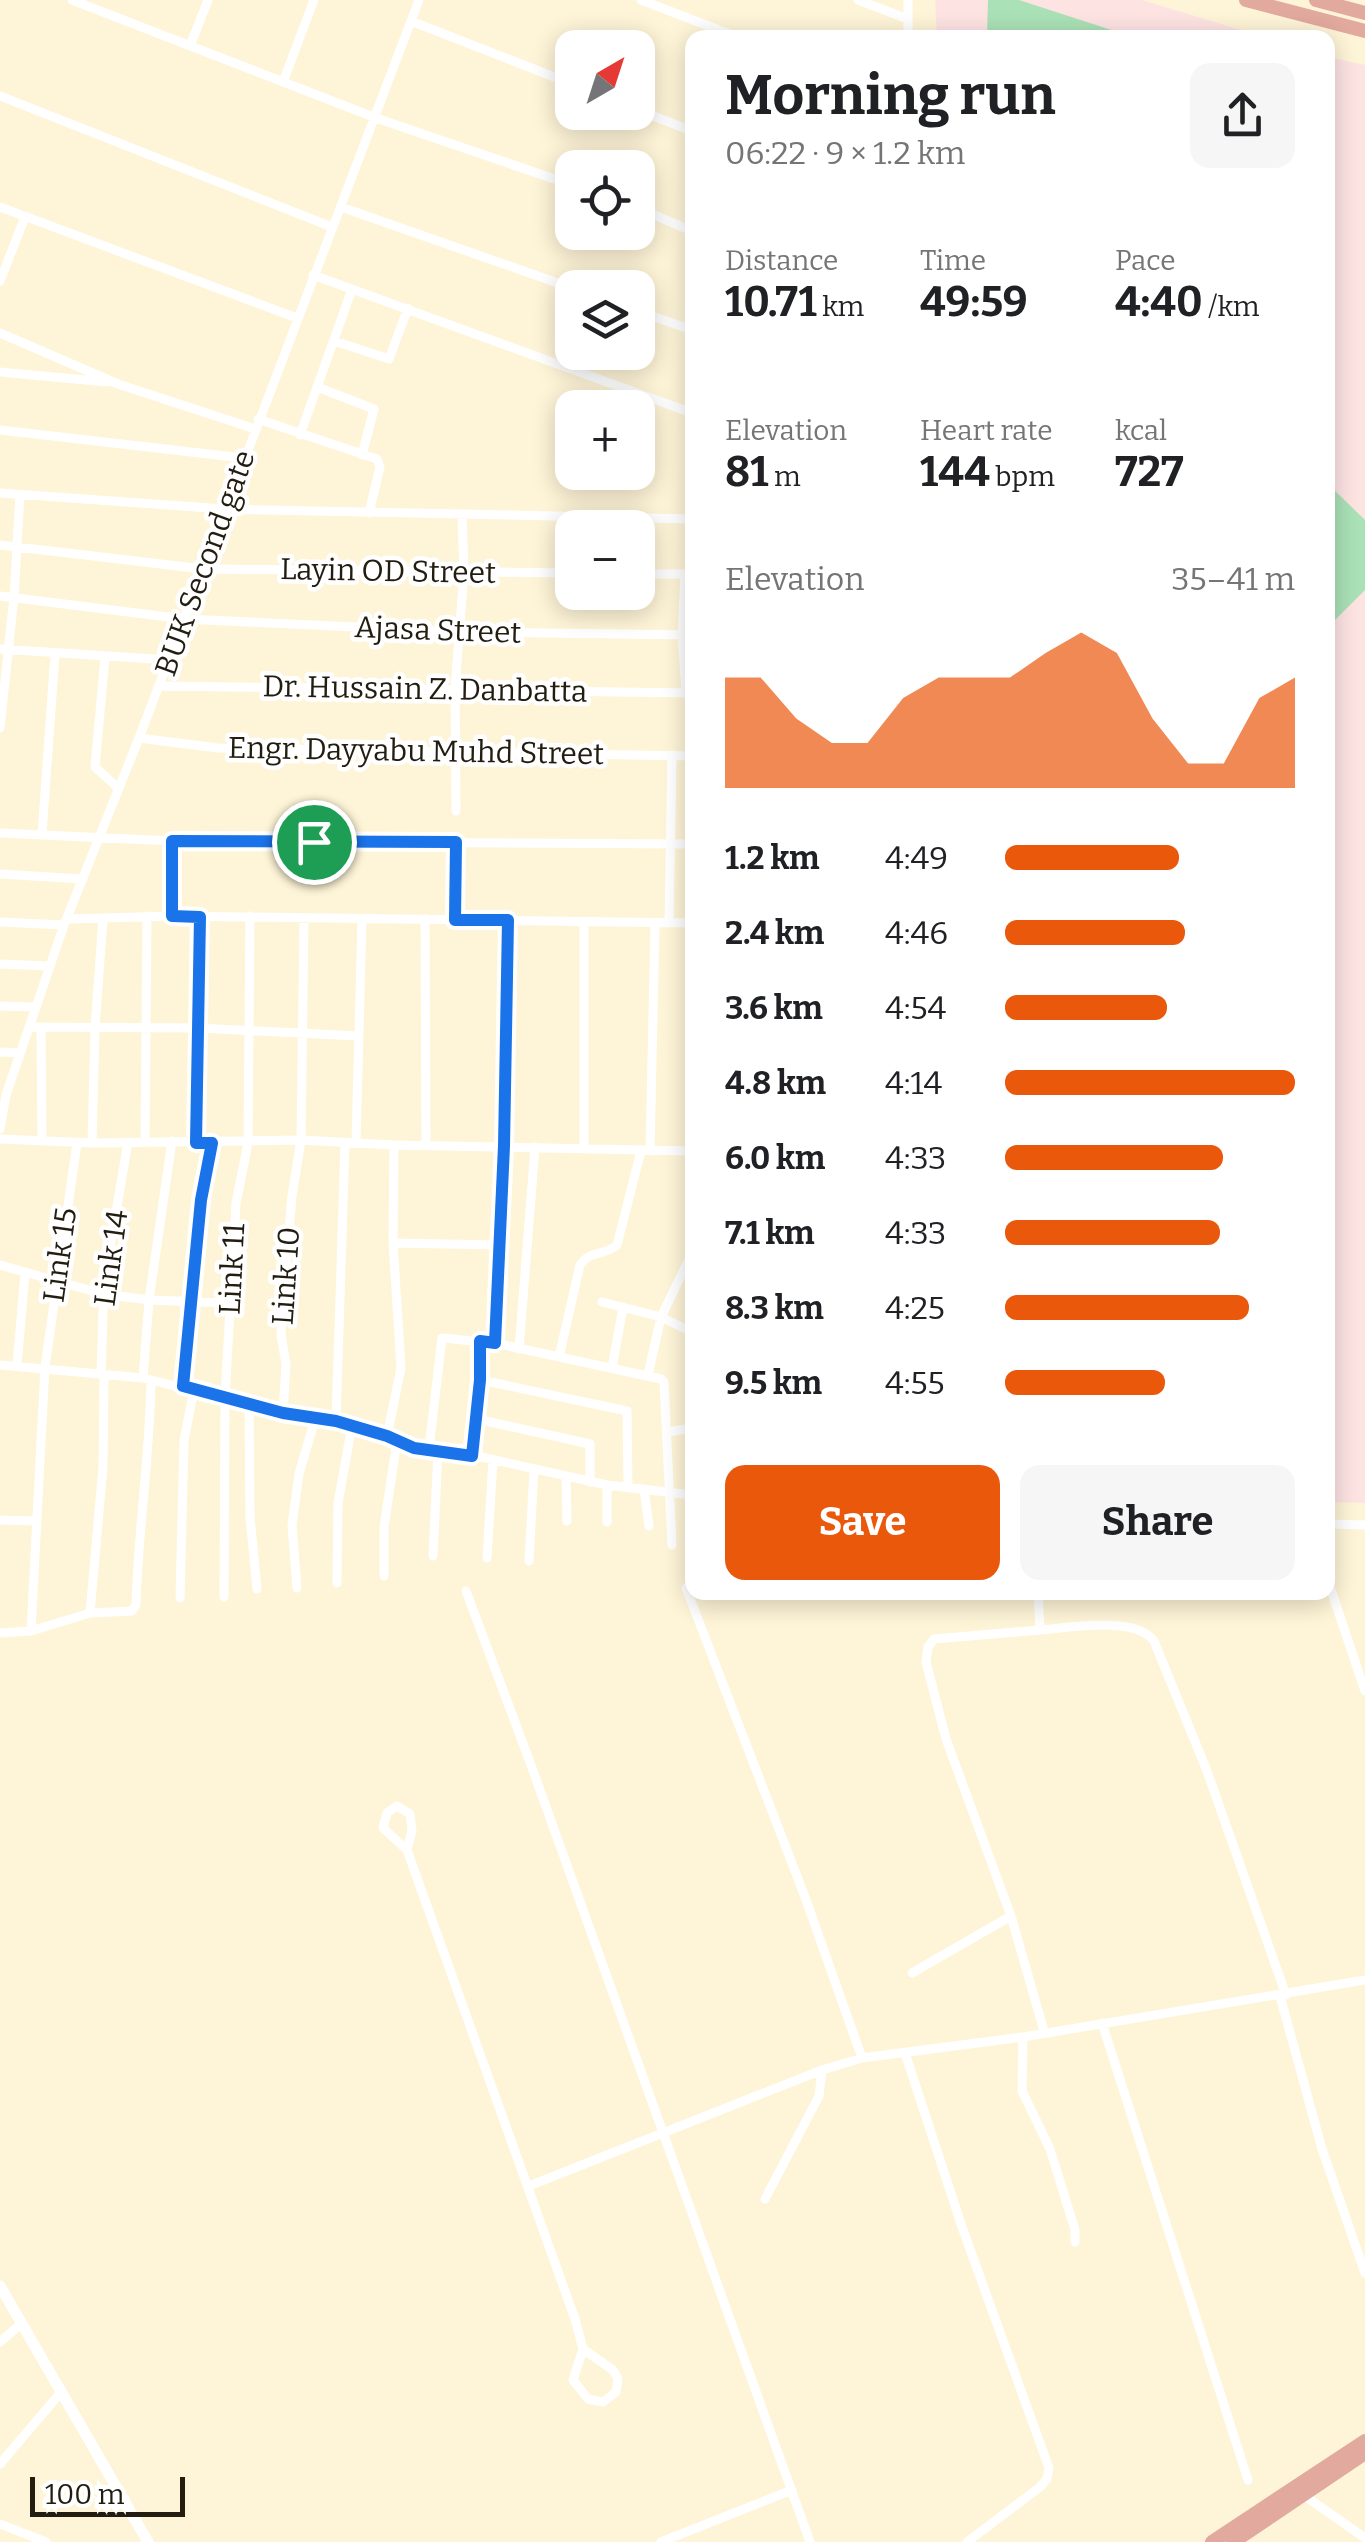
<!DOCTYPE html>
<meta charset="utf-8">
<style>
body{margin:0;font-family:Bitter,serif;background:#f6f6f6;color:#202124;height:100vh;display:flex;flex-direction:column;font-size:38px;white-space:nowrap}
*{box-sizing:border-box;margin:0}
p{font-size:32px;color:#757577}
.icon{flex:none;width:55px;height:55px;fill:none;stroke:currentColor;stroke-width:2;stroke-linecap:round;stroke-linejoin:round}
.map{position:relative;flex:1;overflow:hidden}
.side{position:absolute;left:685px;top:30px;width:650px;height:1570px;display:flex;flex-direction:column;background:#fff;border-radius:20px;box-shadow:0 5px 25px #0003}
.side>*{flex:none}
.needle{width:65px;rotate:39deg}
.buttons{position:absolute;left:555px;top:30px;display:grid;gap:20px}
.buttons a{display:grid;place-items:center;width:100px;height:100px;border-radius:20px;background:#fff;box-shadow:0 5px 25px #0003;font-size:50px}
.scale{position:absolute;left:30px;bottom:25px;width:155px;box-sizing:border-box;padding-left:10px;border:5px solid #221d10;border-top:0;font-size:28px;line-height:35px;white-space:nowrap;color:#221d10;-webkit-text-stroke:8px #fff;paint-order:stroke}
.pin{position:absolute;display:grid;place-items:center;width:85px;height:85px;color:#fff;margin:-42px;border:5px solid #fff;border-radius:50%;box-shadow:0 2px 10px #0007}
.round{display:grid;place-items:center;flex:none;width:105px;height:105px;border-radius:20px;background:#f6f6f6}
.headline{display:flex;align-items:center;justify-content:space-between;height:170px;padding:0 40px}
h1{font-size:55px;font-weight:700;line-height:75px}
.metrics{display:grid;grid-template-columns:repeat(3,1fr);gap:15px;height:170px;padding:10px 40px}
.metrics div{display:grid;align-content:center}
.metrics b{font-size:42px;font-weight:700}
.metrics small{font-size:28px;font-weight:400}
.metrics p{font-size:28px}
.chart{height:280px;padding:20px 40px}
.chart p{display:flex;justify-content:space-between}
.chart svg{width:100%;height:180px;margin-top:10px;fill:#ea580c;opacity:.7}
.primary-button{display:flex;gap:20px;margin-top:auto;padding:20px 40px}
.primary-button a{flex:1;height:115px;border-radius:20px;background:#ea580c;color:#fff;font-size:40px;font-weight:700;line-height:115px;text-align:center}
.primary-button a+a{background:#f6f6f6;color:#202124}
ul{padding:0 40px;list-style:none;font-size:32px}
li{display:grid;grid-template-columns:160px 120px 1fr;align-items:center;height:75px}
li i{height:25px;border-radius:12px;background:#ea580c}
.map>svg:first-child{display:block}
.education{fill:#fee3e3}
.green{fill:#aae1b6}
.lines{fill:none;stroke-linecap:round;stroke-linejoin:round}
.minor{stroke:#fff;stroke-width:9}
.tertiary{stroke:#fff;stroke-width:11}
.primary{stroke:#e2a99e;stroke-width:14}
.route-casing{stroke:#fff;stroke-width:20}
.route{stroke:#1a73e8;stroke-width:12}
.labels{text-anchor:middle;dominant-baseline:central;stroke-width:9;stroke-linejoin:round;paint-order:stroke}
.street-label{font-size:30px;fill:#221d10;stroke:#fff}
</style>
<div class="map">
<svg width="1365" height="2542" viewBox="0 0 1365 2542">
<rect width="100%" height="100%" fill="#fef4d7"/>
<path class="education" d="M935 0H1142L1264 37H937Z
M1328 57 1365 65V1503L1328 1502Z"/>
<path class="green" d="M988 0H1019L1133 37H987Z
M1328 484 1365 520V590L1328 627Z"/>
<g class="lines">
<path class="minor" d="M72 0 376 118 572 185
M641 0 740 38
M858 0 908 19
M908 0V38
M411 21 572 84
M190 46 208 0
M283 82 314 0
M0 96 332 227
M638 110 692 131
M0 207 297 318
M341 207 572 288
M638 208 692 231
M313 275 692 413
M0 281 25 217
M638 311 692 330
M0 333 118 384 255 429
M334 341 389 359 408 308
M0 372 107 382
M317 387 374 409 362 455
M258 419 377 459 380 467 369 513
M0 430 243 458
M300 435 352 289
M0 493 224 509 692 519
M0 545 203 569 572 573
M638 574H692
M685 575 682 635 686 693
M0 596 184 619 461 632 692 635
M0 649 169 660
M105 657 95 767 118 788
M158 686 692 693
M0 728 14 597 20 495
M139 738 218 748 692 756
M456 811 455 689 464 572 462 516
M0 833 173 841 692 844
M42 834 55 654
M0 874 83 879
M172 916 173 841
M68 919 172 916 692 923
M425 919 426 1145
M455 920 456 843
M0 922 64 925
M584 922V1148
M669 923 672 755
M0 964 50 966
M0 1006 35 1007
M29 1027 198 1028 358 1036
M41 1027 42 1140
M0 1052 20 1053
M0 1129 6 1095 64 925 139 738 419 0
M0 1139 92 1143 301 1140 394 1145 692 1151
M145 1141 147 916
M356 1142 362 920
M92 1143 95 1028 103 918
M196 1143 200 917
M650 1151 655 923
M393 1243 499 1245
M0 1265 103 1294 149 1300 230 1303
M602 1302 661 1317 692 1332
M495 1343 504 1146 508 921
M519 1349 535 1147
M559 1357 580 1265C590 1250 605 1256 617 1245L641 1151
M0 1365 143 1378 283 1413 336 1421 387 1436 414 1448 472 1455 607 1485 692 1495
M17 1365 25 1273
M612 1368 623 1307
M101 1375 104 1282 128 1142
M648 1375 661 1317 692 1253
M143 1378 149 1300 172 1141
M481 1380 627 1411 628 1488
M183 1386 201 1200 212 1143
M249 1403 250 1517 257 1589
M283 1413 286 1364 281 1335 282 1311 292 1196 301 1140 304 918
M477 1419 590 1444V1482
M336 1421 345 1143
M668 1432 692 1428
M387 1436 401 1368 393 1243 394 1145
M429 1448 442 1338 495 1343 661 1379 664 1382 672 1545
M472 1455 481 1380 480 1341
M566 1476 567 1521
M644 1489 649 1526
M0 1520 37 1521
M607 1522V1485
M1328 1524 1365 1525
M433 1556 438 1451
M487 1558 493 1460
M529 1561 534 1469
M384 1576V1527L397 1441
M1328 1581 1365 1691
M337 1583 338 1503 352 1425
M297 1588 292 1525 299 1474 315 1419
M686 1588 805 1897 862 2058
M466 1591 531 1765 810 2542
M1038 1592 1040 1630C1069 1628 1135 1615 1154 1641L1207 1771 1286 1995
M224 1597 225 1397 236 1203 248 1143 250 916
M180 1598 184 1441 194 1389
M90 1613 103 1467 104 1375
M1040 1630 934 1639 928 1647 926 1662 946 1739 1011 1916 1044 2031
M31 1631 45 1367 77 1143
M0 1633 31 1631 90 1613 132 1611 136 1605C138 1530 150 1456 151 1380
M407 1850 383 1828 387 1813 397 1806 410 1814 412 1830 407 1850 575 2319 583 2349 573 2380 588 2399 603 2402 616 2392 618 2379 613 2370 583 2349
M912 1973 1011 1916
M1280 1996 1322 2149 1365 2273
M1102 2023 1248 2480
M1023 2037 1022 2091 1050 2149 1075 2230V2242
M905 2053 961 2224 1049 2468 1047 2479 1040 2487 967 2542
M529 2186 822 2070 862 2058 1023 2037 1365 1980
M765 2199 819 2096 822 2070
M0 2342 22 2323
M0 2464 62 2391
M1302 2494 1365 2538
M0 2524 46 2542
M661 2542 792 2490"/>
<path class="tertiary" d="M0 2286 148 2542"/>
<path class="primary" d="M1246 0 1365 31
M1316 0 1365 13
M1212 2542 1365 2441
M1233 2542 1365 2453"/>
</g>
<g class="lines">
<g class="route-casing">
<path id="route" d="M172 841 456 842 455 920H508L504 1146 495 1343 480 1341V1380L472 1456 414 1448 387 1436 336 1421 283 1413 183 1386 201 1200 212 1143H196L200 917 172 916Z"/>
</g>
<use href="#route" class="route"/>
</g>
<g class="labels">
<g class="street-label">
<text transform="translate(205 563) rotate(-70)">BUK Second gate</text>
<text transform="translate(388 571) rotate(1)">Layin OD Street</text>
<text transform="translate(438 630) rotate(2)">Ajasa Street</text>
<text transform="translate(425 689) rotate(1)">Dr. Hussain Z. Danbatta</text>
<text transform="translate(416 751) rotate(1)">Engr. Dayyabu Muhd Street</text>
<text transform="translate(60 1255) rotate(-82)">Link 15</text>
<text transform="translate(111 1258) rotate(-82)">Link 14</text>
<text transform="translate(232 1269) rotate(-87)">Link 11</text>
<text transform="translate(286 1276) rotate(-86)">Link 10</text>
</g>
</g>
</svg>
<div class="buttons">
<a><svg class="needle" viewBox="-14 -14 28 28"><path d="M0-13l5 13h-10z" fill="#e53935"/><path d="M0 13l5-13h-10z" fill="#757577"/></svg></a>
<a><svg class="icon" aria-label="locate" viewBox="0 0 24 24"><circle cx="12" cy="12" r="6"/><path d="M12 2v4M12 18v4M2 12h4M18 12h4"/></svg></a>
<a><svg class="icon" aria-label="layers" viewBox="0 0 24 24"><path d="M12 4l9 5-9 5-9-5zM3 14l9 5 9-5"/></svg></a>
<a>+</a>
<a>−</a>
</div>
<div class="scale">100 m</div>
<div class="pin" style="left:314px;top:842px;background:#1e9e55"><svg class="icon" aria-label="arrive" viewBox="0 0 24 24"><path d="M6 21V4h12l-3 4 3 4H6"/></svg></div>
<section class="side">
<div class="headline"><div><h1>Morning run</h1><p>06:22 · 9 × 1.2 km</p></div><a class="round"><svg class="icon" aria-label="share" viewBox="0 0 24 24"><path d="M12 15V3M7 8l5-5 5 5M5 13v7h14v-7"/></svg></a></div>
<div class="metrics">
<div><p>Distance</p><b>10.71<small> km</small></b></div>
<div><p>Time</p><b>49:59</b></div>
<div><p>Pace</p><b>4:40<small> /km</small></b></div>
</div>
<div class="metrics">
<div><p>Elevation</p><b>81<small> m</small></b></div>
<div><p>Heart rate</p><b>144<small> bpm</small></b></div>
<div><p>kcal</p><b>727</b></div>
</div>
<div class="chart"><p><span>Elevation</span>35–41 m</p>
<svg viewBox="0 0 160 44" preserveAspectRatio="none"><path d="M0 44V17L10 17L20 27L30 33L40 33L50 22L60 17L70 17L80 17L90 11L100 6L110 11L120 27L130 38L140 38L150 22L160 17V44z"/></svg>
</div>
<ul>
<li><b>1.2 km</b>4:49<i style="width:60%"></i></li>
<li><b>2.4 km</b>4:46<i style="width:62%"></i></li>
<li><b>3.6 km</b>4:54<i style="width:56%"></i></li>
<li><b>4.8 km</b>4:14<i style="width:100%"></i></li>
<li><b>6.0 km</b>4:33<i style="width:75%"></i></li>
<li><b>7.1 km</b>4:33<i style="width:74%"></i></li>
<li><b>8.3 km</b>4:25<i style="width:84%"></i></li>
<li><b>9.5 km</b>4:55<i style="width:55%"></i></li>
</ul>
<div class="primary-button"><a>Save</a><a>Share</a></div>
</section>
</div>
